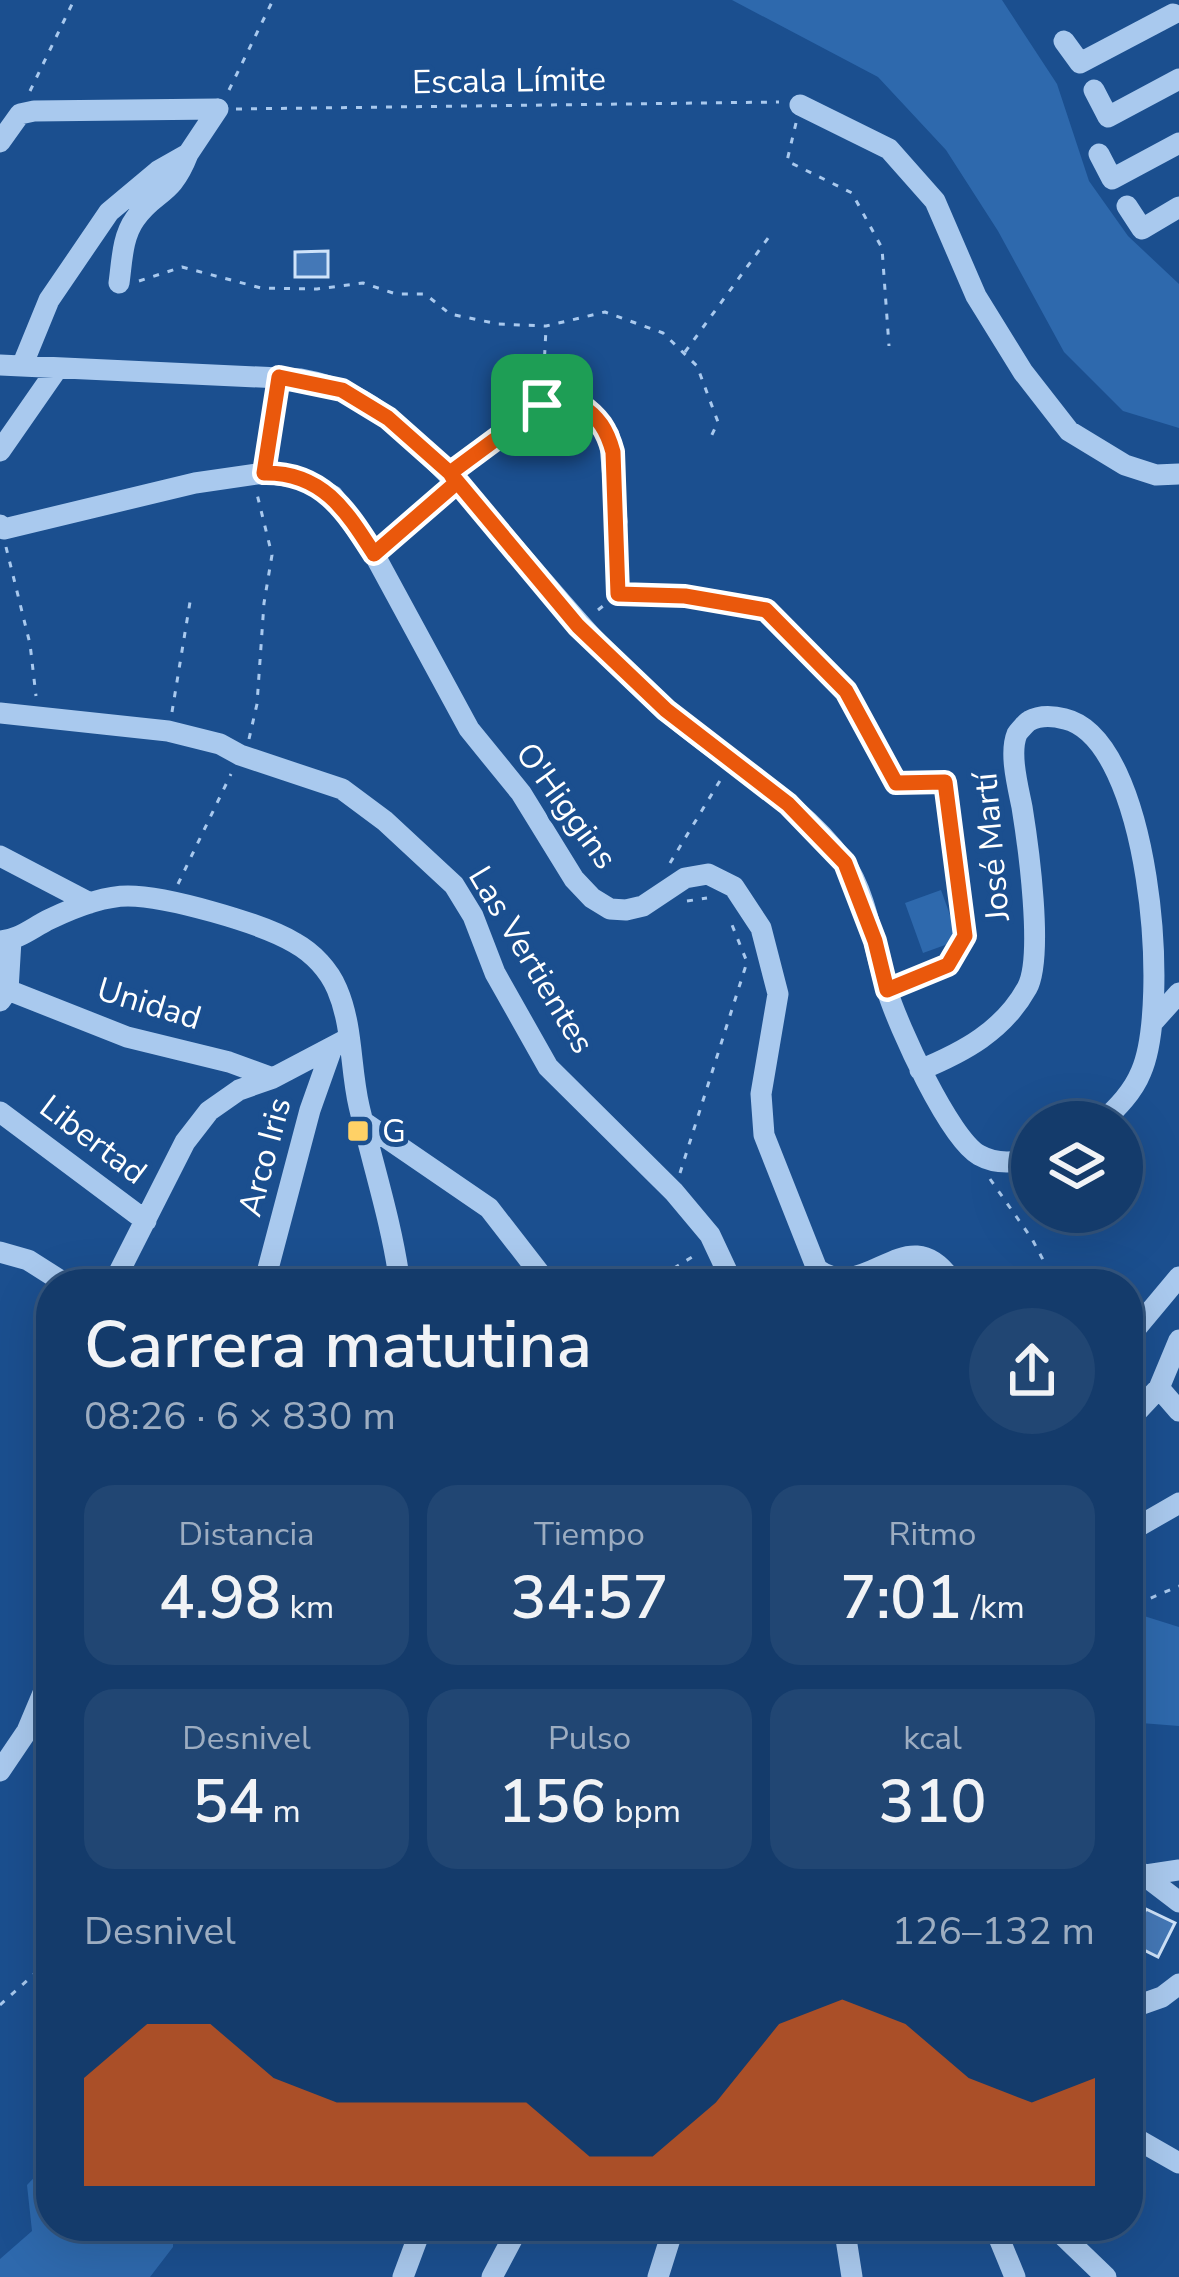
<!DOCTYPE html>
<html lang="es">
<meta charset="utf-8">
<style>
body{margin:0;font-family:"Nunito Sans",sans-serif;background:#214673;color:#f1f3f6;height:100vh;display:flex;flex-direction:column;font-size:45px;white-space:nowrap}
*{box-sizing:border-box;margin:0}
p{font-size:39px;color:#9dadc1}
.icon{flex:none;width:66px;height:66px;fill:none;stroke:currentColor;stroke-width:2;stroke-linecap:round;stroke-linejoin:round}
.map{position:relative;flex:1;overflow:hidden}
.drawer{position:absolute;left:36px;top:1269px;width:1107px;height:972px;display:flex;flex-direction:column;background:#143b6b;border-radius:48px;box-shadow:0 12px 48px #0002,0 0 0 3px #33557e}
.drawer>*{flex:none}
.controls{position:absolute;left:1011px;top:1101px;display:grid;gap:24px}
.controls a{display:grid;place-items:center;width:132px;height:132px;border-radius:50%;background:#143b6b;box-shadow:0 12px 48px #0002,0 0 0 3px #33557e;font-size:60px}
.pin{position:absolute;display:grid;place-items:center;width:102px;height:102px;color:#fff;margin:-51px;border-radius:24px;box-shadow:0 6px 18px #0006}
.round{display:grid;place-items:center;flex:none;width:126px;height:126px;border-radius:63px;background:#214673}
.head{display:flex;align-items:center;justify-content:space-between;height:204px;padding:0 48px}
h1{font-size:66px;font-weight:600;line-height:90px}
.stats{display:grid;grid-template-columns:repeat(3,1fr);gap:18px;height:204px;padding:12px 48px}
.stats div{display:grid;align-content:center;border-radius:30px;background:#214673;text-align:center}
.stats b{font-size:60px;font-weight:600}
.stats small{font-size:33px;font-weight:400}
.stats p{font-size:33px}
.chart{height:336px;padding:24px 48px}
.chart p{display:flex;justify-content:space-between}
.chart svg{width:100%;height:216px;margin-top:12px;fill:#ea580c;opacity:.7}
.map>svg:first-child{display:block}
.green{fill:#2e69ad}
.building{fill:#4478b7;stroke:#cfe3fa;stroke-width:3}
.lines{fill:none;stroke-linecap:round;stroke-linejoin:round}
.path{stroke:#a9c9ee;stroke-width:3;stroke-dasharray:6 9;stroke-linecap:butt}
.minor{stroke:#a9c9ee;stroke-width:21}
.route-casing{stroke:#fff;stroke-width:24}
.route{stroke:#ea580c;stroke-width:15}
.poi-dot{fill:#ffd166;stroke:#1b4f8f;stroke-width:4.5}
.labels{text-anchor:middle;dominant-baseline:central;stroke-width:10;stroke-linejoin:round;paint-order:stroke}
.street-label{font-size:33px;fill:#fff;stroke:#1b4f8f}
.poi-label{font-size:33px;fill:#fff;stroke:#1b4f8f;text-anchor:start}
</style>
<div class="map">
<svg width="1179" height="2277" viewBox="0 0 1179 2277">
<rect width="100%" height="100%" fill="#1b4f8f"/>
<path class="green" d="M732 0H1002L1057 84 1089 181 1128 236 1179 284V428L1123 411 1064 352 998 231 946 150 878 77Z
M941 890 959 940 923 953 905 903Z
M1128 1611 1179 1627V1726L1128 1722Z
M51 2160V2226H173V2247L150 2277H0V2259L32 2231 27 2185Z"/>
<path class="building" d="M328 251V277H295V252Z
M1146 1909 1175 1923 1158 1957 1130 1943Z"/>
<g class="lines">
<path class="path" d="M229 90 273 0
M30 91 74 0
M236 109 779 102
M796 123 787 161 852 193 882 248 889 346
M139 281 182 267 261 288 317 289 363 283 396 294H425L450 314 498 324 546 326 605 312 663 333 697 366 718 422 708 443
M685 352 771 234
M543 386 546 329
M617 541 618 592
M6 547 30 644 36 696
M598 610 618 594 685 597 765 610 846 691 896 783 945 782 965 936 948 965 907 982
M172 712 190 602
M249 739 257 704 264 603 272 555 257 494
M670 863 721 779
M178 884 231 774
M687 901 707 898
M680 1173 747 962 730 920
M990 1179 1032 1239 1056 1284
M615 1284 648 1268 653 1281 697 1254
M1137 1604 1179 1586
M0 2005 51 1959"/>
<path class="minor" d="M1064 41 1080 63 1173 14
M1094 90 1108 117 1179 79
M800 105 889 149 935 201 976 296 1023 372 1069 431 1125 465 1156 475 1179 474
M0 142 20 114 34 111 218 109
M1099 154 1112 179 1179 143
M1127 206 1142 229 1179 207
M119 283C122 262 122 237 135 219 155 190 171 198 188 154
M0 365 301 379C334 385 364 397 390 420 491 505 564 620 664 709 722 761 798 798 844 862 868 895 874 952 887 990 898 1026 949 1138 979 1155 995 1164 1015 1163 1032 1158
M22 366 49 300 109 212 158 171 188 154 218 109
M0 451 57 369
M264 473 279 377
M450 473 542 405 579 404 591 412 609 435 617 522
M0 525 4 529 195 483 264 473 301 478 333 496 374 554 469 729 521 793 574 879 592 898 610 909 626 910 643 906 685 878 708 874 734 887 761 928 778 994 761 1094 764 1135 817 1269C869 1306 908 1212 954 1284
M374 554 456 483
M0 713 168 731 220 744 240 755 342 789 385 821 454 885 473 916 495 973 548 1067 674 1192 710 1235 733 1284
M0 856 90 903
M0 941C19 940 33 927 50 919 73 908 102 896 128 896 166 896 262 923 295 943 313 953 329 970 337 989 353 1026 350 1067 359 1106 373 1166 392 1223 400 1284
M8 990 127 1037 229 1062 273 1078
M0 1001 8 990 11 940
M1153 1022 1179 993
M920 1070C964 1052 1003 1031 1027 988 1044 957 1028 844 1022 807 1018 787 1009 753 1017 734 1018 732 1028 721 1029 721 1040 715 1054 716 1065 719 1150 739 1171 1004 1141 1072 1133 1092 1117 1108 1102 1122
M0 1112 146 1221
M362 1121 489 1208 548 1284
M0 1252 28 1260 66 1284
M113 1284 185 1142 209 1111 239 1090 273 1078 349 1038
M264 1284 310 1110 332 1048
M1128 1338 1179 1277
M1159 1388 1179 1411
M1128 1421 1159 1388 1179 1340
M1134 1529 1179 1503
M0 1771 27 1731 51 1674
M1128 1863 1179 1902
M1146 1875 1179 1870
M1128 2009 1162 1997 1179 1984
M1128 2134 1179 2163
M844 2226 852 2277
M994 2226 1015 2277
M1053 2226 1106 2277
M403 2277 422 2226
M492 2277 519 2226
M658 2277 674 2226"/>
</g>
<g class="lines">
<g class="route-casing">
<path id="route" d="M542 405 450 473 456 483 374 554C346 510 322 472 264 473L279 377 342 390 388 418 450 473 578 626 666 710 788 804 845 863 875 941 887 990 948 965 965 936 945 782 896 783 846 691 766 610 685 596 618 594 613 452C607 430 599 417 579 404L542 405"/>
</g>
<use href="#route" class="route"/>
</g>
<rect class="poi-dot" x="346" y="1119" width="24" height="24" rx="6"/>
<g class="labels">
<g class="street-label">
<text transform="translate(509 81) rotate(-1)">Escala Límite</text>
<text transform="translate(566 806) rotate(54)">O'Higgins</text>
<text transform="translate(992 847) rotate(-95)">José Martí</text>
<text transform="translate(531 960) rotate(59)">Las Vertientes</text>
<text transform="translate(149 1004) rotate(17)">Unidad</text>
<text transform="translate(93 1140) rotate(37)">Libertad</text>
<text transform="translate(265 1157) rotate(-75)">Arco Iris</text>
</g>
<g class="poi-label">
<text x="382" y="1131">G</text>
</g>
</g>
</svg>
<div class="controls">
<a><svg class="icon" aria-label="layers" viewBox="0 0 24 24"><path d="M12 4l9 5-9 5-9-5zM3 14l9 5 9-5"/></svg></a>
</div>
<div class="pin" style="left:542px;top:405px;background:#1e9e55"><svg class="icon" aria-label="arrive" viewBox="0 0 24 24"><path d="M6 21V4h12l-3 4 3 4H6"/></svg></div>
<section class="drawer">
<div class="head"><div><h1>Carrera matutina</h1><p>08:26 · 6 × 830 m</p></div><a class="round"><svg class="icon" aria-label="share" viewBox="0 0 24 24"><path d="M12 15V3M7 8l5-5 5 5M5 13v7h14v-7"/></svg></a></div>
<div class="stats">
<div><p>Distancia</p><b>4.98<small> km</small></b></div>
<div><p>Tiempo</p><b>34:57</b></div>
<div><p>Ritmo</p><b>7:01<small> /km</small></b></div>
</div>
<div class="stats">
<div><p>Desnivel</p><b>54<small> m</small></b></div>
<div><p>Pulso</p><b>156<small> bpm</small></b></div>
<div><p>kcal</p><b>310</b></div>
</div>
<div class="chart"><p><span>Desnivel</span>126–132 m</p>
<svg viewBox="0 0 160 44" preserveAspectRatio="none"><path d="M0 44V22L10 11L20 11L30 22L40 27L50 27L60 27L70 27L80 38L90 38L100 27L110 11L120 6L130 11L140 22L150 27L160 22V44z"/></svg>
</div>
</section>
</div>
